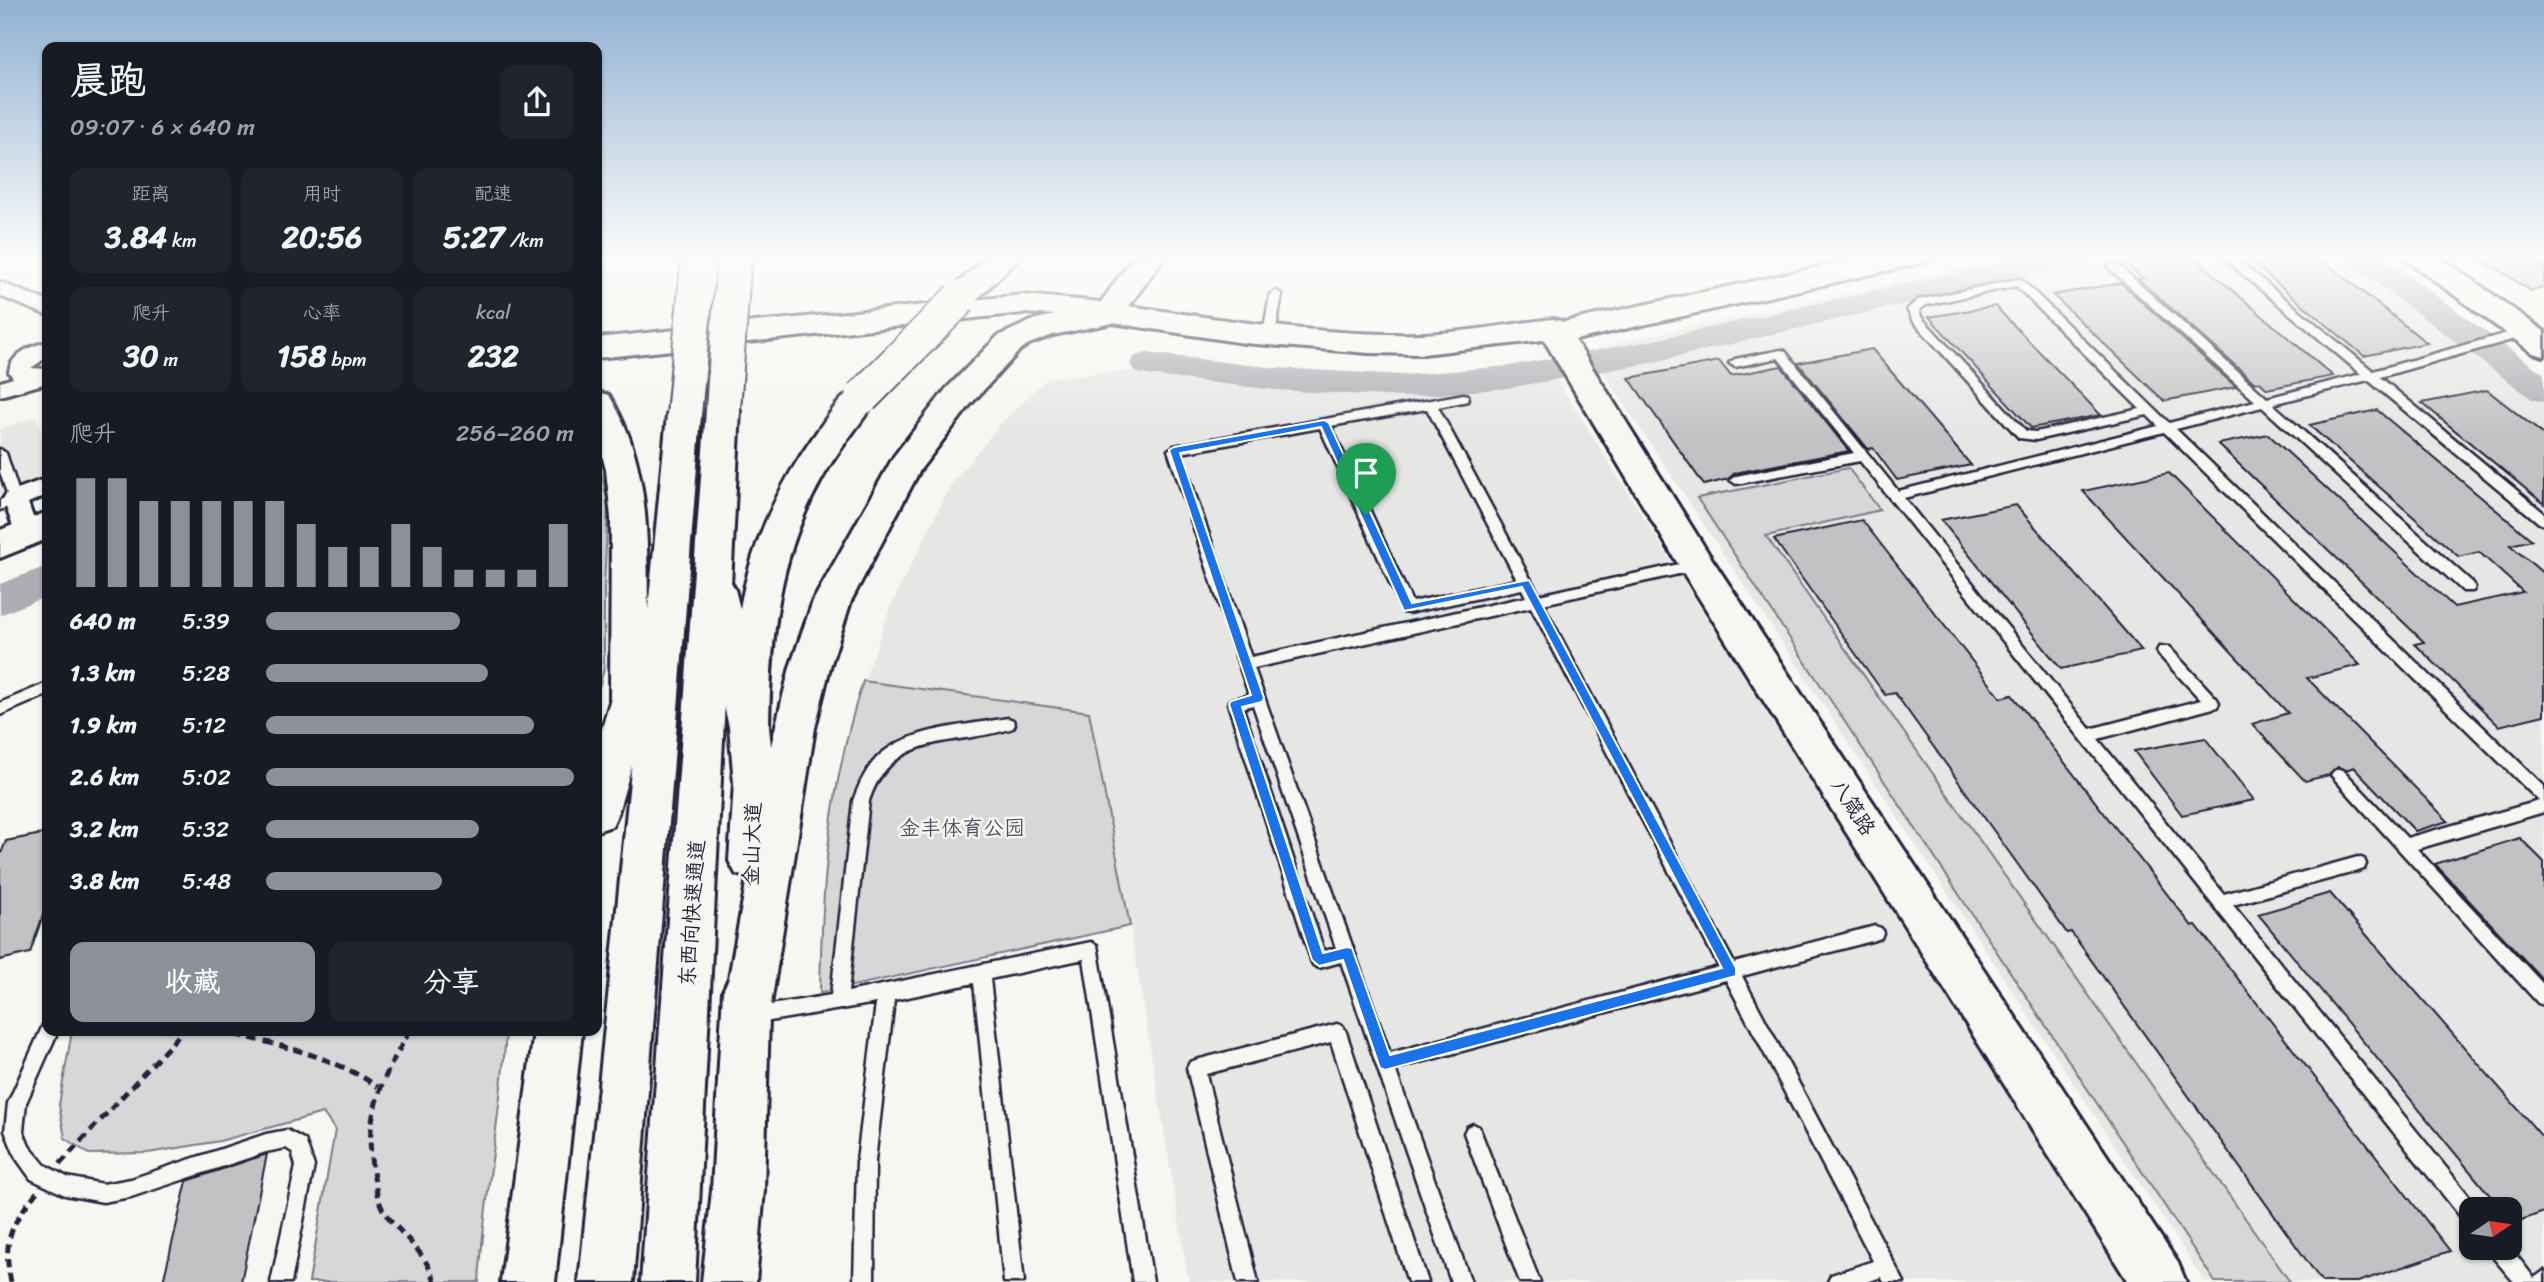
<!DOCTYPE html>
<html lang="zh">
<meta charset="utf-8">
<style>
body{margin:0;font-family:Sriracha,"LXGW WenKai TC",sans-serif;background:#20242c;color:#f1f3f6;height:100vh;display:flex;flex-direction:column;font-size:26px;white-space:nowrap}
*{box-sizing:border-box;margin:0}
p{font-size:23px;color:#9ea1a6}
.icon{flex:none;width:38px;height:38px;fill:none;stroke:currentColor;stroke-width:2;stroke-linecap:round;stroke-linejoin:round}
.map{position:relative;flex:1;overflow:hidden}
.sheet{position:absolute;left:42px;top:42px;width:560px;height:994px;display:flex;flex-direction:column;background:#171b24;border-radius:14px;box-shadow:0 2px 5px #0004}
.sheet>*{flex:none}
.needle{width:46px;rotate:77deg}
.tools{position:absolute;left:2459px;top:1197px;display:grid;gap:14px}
.tools a{display:grid;place-items:center;width:63px;height:63px;border-radius:14px;background:#171b24;box-shadow:0 2px 5px #0004;font-size:35px}
.pin{position:absolute;display:grid;place-items:center;width:60px;height:60px;color:#fff;margin:-72px -30px;border-radius:50% 50% 50% 0;rotate:-45deg;box-shadow:0 0 7px #0007}
.pin .icon{rotate:45deg}
.round{display:grid;place-items:center;flex:none;width:74px;height:74px;border-radius:14px;background:#20242c}
.headline{display:flex;align-items:center;justify-content:space-between;height:119px;padding:0 28px}
h1{font-size:38px;font-weight:700;line-height:52px}
.metrics{display:grid;grid-template-columns:repeat(3,1fr);gap:10px;height:119px;padding:7px 28px}
.metrics div{display:grid;align-content:center;border-radius:14px;background:#20242c;text-align:center}
.metrics b{font-size:30px;font-weight:700}
.metrics small{font-size:19px;font-weight:400}
.metrics p{font-size:19px}
.chart{height:196px;padding:14px 28px}
.chart p{display:flex;justify-content:space-between}
.chart svg{width:100%;height:126px;margin-top:7px;stroke:#8c9099;stroke-width:6}
.button{display:flex;gap:14px;margin-top:auto;padding:14px 28px}
.button a{flex:1;height:80px;border-radius:14px;background:#8c9099;color:#fff;font-size:28px;font-weight:700;line-height:80px;text-align:center}
.button a+a{background:#20242c;color:#f1f3f6}
ul{padding:0 28px;list-style:none;font-size:23px}
li{display:grid;grid-template-columns:112px 84px 1fr;align-items:center;height:52px}
li i{height:18px;border-radius:9px;background:#8c9099}
.map>svg:first-child{display:block}
.built{fill:#e6e6e4;fill-rule:evenodd}
.green{fill:#d7d7d7;stroke:#7c7c89;stroke-width:2}
.lines{fill:none;stroke-linecap:round;stroke-linejoin:round}
.river{fill:#adadb3;fill-rule:evenodd}
.building{fill:#c2c2c4;stroke:#22223b;stroke-width:2}
.lane-casing{stroke:#22223b;stroke-width:5}
.street-casing{stroke:#22223b;stroke-width:6}
.secondary-casing{stroke:#22223b;stroke-width:6}
.highway-casing{stroke:#22223b;stroke-width:6}
.path{stroke:#22223b;stroke-width:5;stroke-dasharray:9 6;stroke-linecap:butt}
.lane{fill:#f6f6f2;fill-rule:evenodd}
.street{fill:#f6f6f2;fill-rule:evenodd}
.secondary{fill:#f6f6f2;fill-rule:evenodd}
.highway{fill:#f6f6f2;fill-rule:evenodd}
.highway-bridge-casing{stroke:#22223b;stroke-width:38;stroke-linecap:butt}
.highway-bridge{stroke:#f6f6f2;stroke-width:34}
.route{fill:#1a73e8;stroke:#fff;stroke-width:2;fill-rule:evenodd}
.labels{text-anchor:middle;dominant-baseline:central;stroke-width:5;stroke-linejoin:round;paint-order:stroke}
.street-label{font-size:21px;fill:#22223b;stroke:#f6f6f2}
.park-label{font-size:21px;fill:#4f4f62;stroke:#f6f6f2}
</style>
<div class="map">
<svg width="2544" height="1282" viewBox="0 0 2544 1282">
<rect width="100%" height="100%" fill="#f6f6f2"/>
<filter id="ink" filterUnits="userSpaceOnUse"><feTurbulence type="fractalNoise" baseFrequency=".0143" numOctaves="2"/><feDisplacementMap in="SourceGraphic" scale="14" xChannelSelector="R" yChannelSelector="G"/><feConvolveMatrix kernelMatrix="1 2 1 2 8 2 1 2 1" color-interpolation-filters="sRGB"/></filter>
<g filter="url(#ink)">
<path class="built" d="M2020 255H2353L2544 396V1282H2205L1595 360 1599 348 1646 336ZM2471 1209H2510V1248H2471Z
M1547 364 2125 1282H1189L1130 926 1089 712 864 681 891 606 950 486 1001 423 1048 378 1158 368 1358 375 1432 382Z
M37 416 47 459V493L0 513V429Z"/>
<path class="green" d="M597 455 608 502 604 588V669L597 694Z
M1848 468 1880 510 1766 536 2290 1282H2215L1697 498Z
M863 681 1089 712 1130 926 820 993C822 881 829 788 863 681Z
M72 1031H506C501 1115 484 1198 479 1282H309L335 1130 323 1113 220 1141 148 1153 89 1154 65 1138 59 1105Z"/>
<g class="lines">
<path class="river" d="M2033 255H2090L2086 262 2075 264 1650 363 1508 388 1404 397 1276 390 1147 375 1135 372 1130 364 1135 356 1147 353 1276 368 1404 375 1508 366 1650 341Z
M2345 255H2380L2544 374V402L2532 399 2349 262Z
M47 566V596L0 615V584Z"/>
</g>
<path class="building" d="M2167 255H2191L2333 376 2267 389 2260 382 2255 383 2138 279H2143L2125 263Z
M2243 255H2316L2427 343 2364 356Z
M2475 255H2544V288L2531 291Z
M2121 283 2236 387 2164 401 2053 295Z
M1995 306 2101 415 2031 428 1929 317Z
M1872 349 1971 465 1897 480 1873 448 1868 449 1798 363Z
M1719 361 1731 376 1781 366 1849 451 1735 473 1728 479 1704 485 1629 378Z
M2487 390 2544 435V504L2422 403Z
M2377 410 2532 540 2510 545 2544 574V715L2499 726 2415 644 2424 642 2218 444 2268 434 2454 607 2523 592 2479 552 2459 557 2309 425Z
M2169 473 2360 665 2307 678 2448 821 2415 831 2354 767 2346 770 2338 767 2329 775 2305 781 2252 724 2288 713 2083 491Z
M2016 505 2142 651 2061 669 1941 520Z
M1862 520 2001 698 2012 695 2192 926 2196 925 2450 1251 2358 1282H2322L2071 932 2067 933 1895 693 1885 695 1774 539Z
M2205 738 2254 800 2182 815 2134 751Z
M47 833V903L30 953 0 960V856L6 841Z
M2520 838 2544 862V981L2435 864Z
M2330 893 2544 1139V1212L2513 1223 2510 1219V1209H2501L2258 914Z
M267 1154 241 1282H163L187 1181Z"/>
<g class="lines">
<g class="lane-casing">
<path id="lane" d="M2220 255H2232L2373 371 2525 328 2531 332 2529 335 2380 377 2544 513V525L2539 523 2368 380 2273 404 2473 583 2475 587 2473 591H2463L2262 407 2176 429 2544 786V812L2417 849 2544 985V1005L2538 1003 2331 775 2334 771 2339 769 2344 771 2407 838 2539 801 2164 432 1904 498 2090 729 2201 700 2159 655 2157 651 2159 647H2169L2217 699 2219 703 2217 707 2098 739 2224 894 2358 857 2364 859 2366 864 2364 869 2358 871 2233 905 2478 1207V1209H2471V1223L2464 1221 1860 461 1736 484 1730 480 1736 476 1854 453 1778 358 1735 367 1729 363 1735 359 1781 350 1785 351 1898 491 2158 426 2147 415 2036 440 2019 438 1912 320 1907 309 1918 300 2018 279 2022 280 2169 423 2255 401 2109 268V264H2117L2267 398 2361 374ZM2016 286 2140 409 2036 432 2026 431 1921 317 1919 310 1926 305Z
M1276 291 1282 294 1275 335 1269 339 1263 335 1270 294Z
M1464 394 1468 395V401L1438 407 1539 595 1697 560 1704 565 1697 570 1543 604 1734 963 1875 926 1881 928 1883 933 1881 938 1875 940 1742 976 1904 1282H1884L1881 1277 1867 1282H1828L1831 1275 1873 1261 1726 980 1395 1069 1471 1282H1451L1341 962 1319 968 1313 965 1311 960 1228 704 1230 700 1249 695 1168 450 1174 446ZM1427 409 1517 580 1412 602 1331 426ZM1320 428 1403 612 1408 613 1522 589 1526 597 1251 657 1181 453ZM1531 607 1719 967 1390 1053 1254 668ZM1253 705 1336 948 1324 951 1243 708Z
M0 449 6 453 21 499 20 502 0 510V500L8 497 0 472Z
M47 683V695L0 715V703Z
M1008 718 1013 720 1015 724 1013 728C956 747 892 730 869 801L848 992 1091 942 1097 945 1153 1282H1133L1084 959 990 979 1024 1282H1004L974 983 894 1000 875 1161 874 1282H854L857 1161 876 1003 753 1024 747 1022 744 1016 747 1010 753 1008 831 995 853 801C859 784 867 766 881 754 911 728 970 725 1008 718Z
M47 1024V1031H58L26 1103 23 1131 29 1146 45 1165 67 1177 103 1184 131 1179 266 1134 287 1130 305 1140 314 1166 291 1282H271L296 1166 292 1152 286 1148 266 1152 131 1197 103 1202 65 1195 31 1179 16 1158 5 1131 8 1103 43 1025Z
M1337 1024 1343 1026 1346 1032 1428 1282H1408L1331 1042 1206 1074 1258 1282H1238L1187 1068 1190 1062 1196 1060Z
M1473 1124 1479 1127 1540 1282H1520L1464 1133 1467 1127Z
M2510 1247 2534 1278 2544 1271V1282H2514L2491 1255 2488 1248Z"/>
</g>
<g class="street-casing">
<path id="street" d="M0 282 47 301V315L0 296Z
M47 342V357L31 368 47 369V383L0 396V382L13 378 9 372C11 354 31 346 47 342Z
M47 478V495L28 503 39 534 36 540 27 543 18 540 3 499 7 493Z"/>
</g>
<g class="secondary-casing">
<path id="secondary" d="M1135 255H1166L1129 306C1225 320 1323 336 1421 334 1464 333 1509 324 1553 319L1564 322 1875 255H1932L1927 261 1917 264 1575 340 1710 556 2178 1263 2186 1282H2128L1684 574 1544 340 1423 354 1369 353 1244 343 1113 323 1053 335 1029 344 1020 350 970 405 920 470 851 601 830 667 815 728 769 1017 764 1190 756 1282H702L712 1190 723 991 729 978 747 878 736 874 729 861 734 783 729 727 697 589 703 579 716 575 729 579 735 589 769 727 771 746 790 667 813 601 894 456 946 389 998 336 1036 319 1055 315 1023 313 597 358V338L1023 295 1101 302Z
M2403 255H2437L2544 331V356L2533 353 2408 261Z
M47 512V539L0 558V530Z
M641 650 655 654 661 665 618 813 612 826 597 831V745L621 665 627 654Z
M534 1031H582L555 1282H501Z"/>
</g>
<g class="highway-casing">
<path id="highway" d="M989 255H1022L971 305 960 307 949 305 945 298 949 291Z
M862 386 874 389 878 397C861 424 839 448 823 477 777 558 771 636 769 727L763 739 749 743 735 739 729 727C733 609 747 529 818 430 830 414 842 392 862 386Z
M597 392 609 395C650 462 647 535 648 610L667 415 672 407 684 404 696 407 701 415 633 1282H579L637 712 630 715 616 710 610 699 611 518 606 470 597 437Z
M723 399 735 402 740 410 695 1282H641L706 410 711 402Z"/>
</g>
<path class="path" d="M221 1031C276 1045 330 1054 378 1087
M410 1031C381 1078 362 1121 374 1177 376 1189 378 1203 385 1213 403 1237 426 1252 435 1282
M60 1164 183 1031
M11 1282C2 1240 11 1224 37 1192"/>
<use href="#lane" class="lane"/>
<use href="#street" class="street"/>
<use href="#secondary" class="secondary"/>
<use href="#highway" class="highway"/>
<g class="highway-bridge-casing">
<path id="highway-bridge" d="M862 397 960 298
M723 410 734 255
M684 415 699 255"/>
</g>
<use href="#highway-bridge" class="highway-bridge"/>
</g>
</g>
<linearGradient id="sky" x2="0" y2="1"><stop stop-color="#90b1d3"/><stop offset="0.59" stop-color="#fbfbf9"/><stop offset="1" stop-color="#fbfbf9" stop-opacity="0"/></linearGradient>
<rect width="2544" height="435" fill="url(#sky)"/>
<path class="route" d="M1324 420 1329 423 1412 603 1529 580 1736 968V976L1385 1070 1380 1068 1343 960 1319 966 1312 960 1229 704 1231 701 1251 695 1169 450 1174 447ZM1321 427 1404 611 1522 587 1722 968 1390 1055 1352 948 1347 947 1323 953 1242 707 1262 702 1264 698 1180 453Z"/>
<g class="labels">
<g class="street-label">
<text transform="translate(1853 807) rotate(57)">八箴路</text>
<text transform="translate(752 844) rotate(-88)">金山大道</text>
<text transform="translate(692 913) rotate(-86)">东西向快速通道</text>
</g>
<g class="park-label">
<text x="962" y="828">金丰体育公园</text>
</g>
</g>
</svg>
<div class="tools">
<a><svg class="needle" viewBox="-14 -14 28 28"><path d="M0-13l5 13h-10z" fill="#e53935"/><path d="M0 13l5-13h-10z" fill="#9ea1a6"/></svg></a>
</div>
<div class="pin" style="left:1366px;top:515px;background:#1e9e55"><svg class="icon" aria-label="arrive" viewBox="0 0 24 24"><path d="M6 21V4h12l-3 4 3 4H6"/></svg></div>
<section class="sheet">
<div class="headline"><div><h1>晨跑</h1><p>09:07 · 6 × 640 m</p></div><a class="round"><svg class="icon" aria-label="share" viewBox="0 0 24 24"><path d="M12 15V3M7 8l5-5 5 5M5 13v7h14v-7"/></svg></a></div>
<div class="metrics">
<div><p>距离</p><b>3.84<small> km</small></b></div>
<div><p>用时</p><b>20:56</b></div>
<div><p>配速</p><b>5:27<small> /km</small></b></div>
</div>
<div class="metrics">
<div><p>爬升</p><b>30<small> m</small></b></div>
<div><p>心率</p><b>158<small> bpm</small></b></div>
<div><p>kcal</p><b>232</b></div>
</div>
<div class="chart"><p><span>爬升</span>256–260 m</p>
<svg viewBox="0 0 160 44" preserveAspectRatio="none"><path d="M5 44V6M15 44V6M25 44V14M35 44V14M45 44V14M55 44V14M65 44V14M75 44V22M85 44V30M95 44V30M105 44V22M115 44V30M125 44V38M135 44V38M145 44V38M155 44V22"/></svg>
</div>
<ul>
<li><b>640 m</b>5:39<i style="width:63%"></i></li>
<li><b>1.3 km</b>5:28<i style="width:72%"></i></li>
<li><b>1.9 km</b>5:12<i style="width:87%"></i></li>
<li><b>2.6 km</b>5:02<i style="width:100%"></i></li>
<li><b>3.2 km</b>5:32<i style="width:69%"></i></li>
<li><b>3.8 km</b>5:48<i style="width:57%"></i></li>
</ul>
<div class="button"><a>收藏</a><a>分享</a></div>
</section>
</div>
